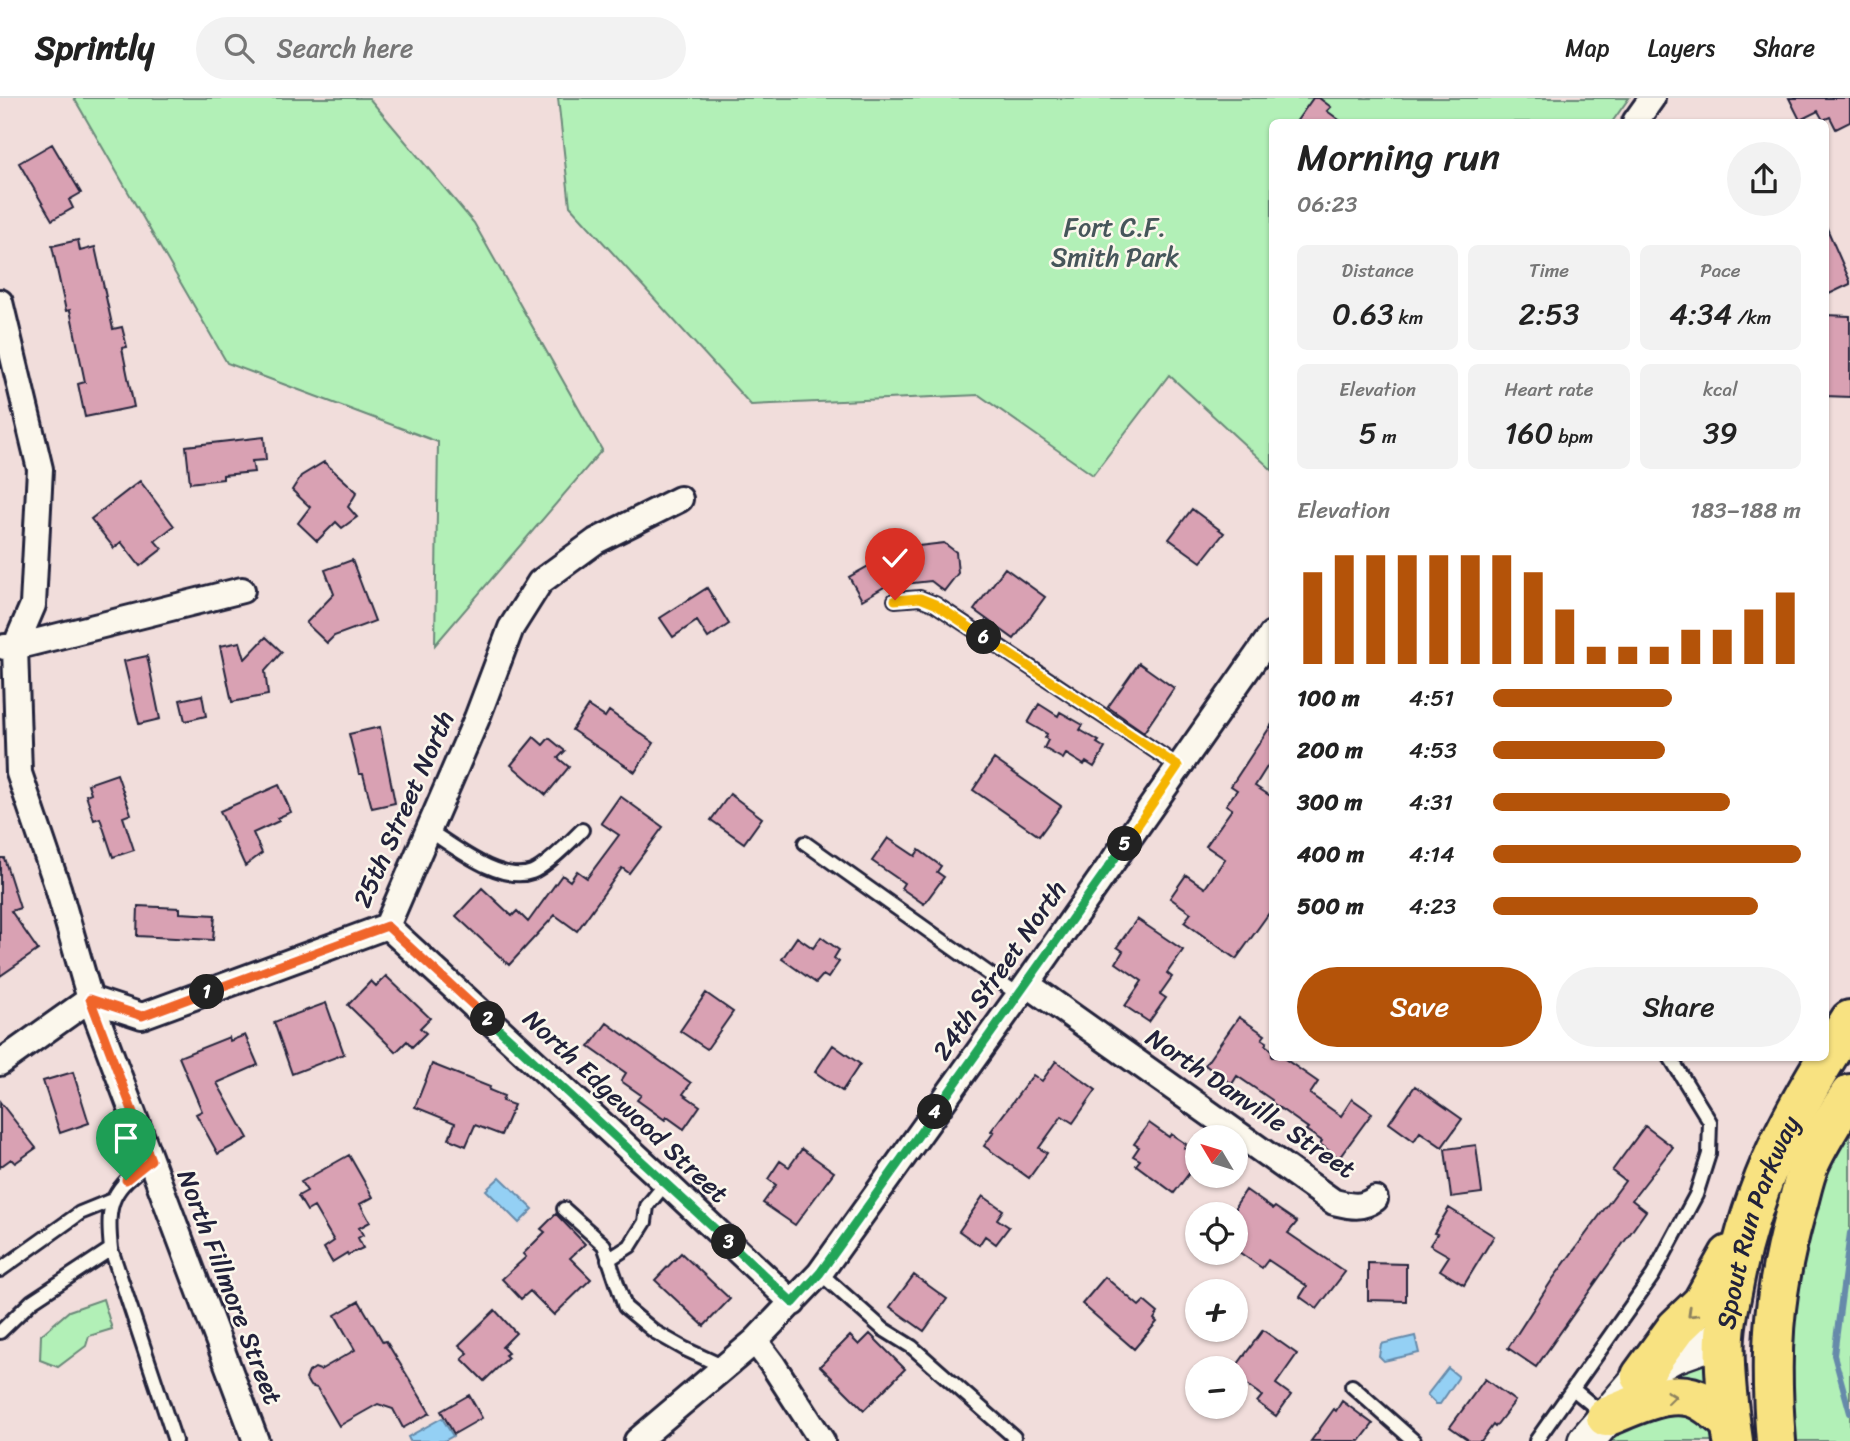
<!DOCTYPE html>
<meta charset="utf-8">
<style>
body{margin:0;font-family:Sriracha,sans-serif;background:#f2f2f2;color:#222;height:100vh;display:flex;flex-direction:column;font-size:26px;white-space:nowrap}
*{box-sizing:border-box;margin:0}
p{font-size:23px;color:#767676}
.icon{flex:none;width:38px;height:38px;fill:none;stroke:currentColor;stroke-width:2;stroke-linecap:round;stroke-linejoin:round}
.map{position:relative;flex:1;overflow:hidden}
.drawer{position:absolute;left:1269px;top:21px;width:560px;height:942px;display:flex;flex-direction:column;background:#fff;border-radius:10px;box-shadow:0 2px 5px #0004}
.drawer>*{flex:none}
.needle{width:46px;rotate:308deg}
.controls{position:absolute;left:1185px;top:1027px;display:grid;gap:14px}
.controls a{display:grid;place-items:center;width:63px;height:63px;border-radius:50%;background:#fff;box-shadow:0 2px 5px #0004;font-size:35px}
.pin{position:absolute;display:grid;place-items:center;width:60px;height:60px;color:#fff;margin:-72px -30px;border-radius:50% 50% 50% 0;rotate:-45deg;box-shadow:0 0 7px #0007}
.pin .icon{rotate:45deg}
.km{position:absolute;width:35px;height:35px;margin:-18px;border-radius:50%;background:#222;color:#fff;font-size:19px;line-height:35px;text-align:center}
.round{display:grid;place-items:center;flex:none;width:74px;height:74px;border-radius:37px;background:#f2f2f2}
.headline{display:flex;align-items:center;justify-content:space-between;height:119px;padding:0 28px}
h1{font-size:38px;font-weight:600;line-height:52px}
.figures{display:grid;grid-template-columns:repeat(3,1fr);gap:10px;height:119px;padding:7px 28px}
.figures div{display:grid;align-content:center;border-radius:10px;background:#f2f2f2;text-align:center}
.figures b{font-size:30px;font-weight:600}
.figures small{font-size:19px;font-weight:400}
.figures p{font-size:19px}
.chart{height:196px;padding:14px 28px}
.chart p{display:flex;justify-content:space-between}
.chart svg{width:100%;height:126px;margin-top:7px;stroke:#b45309;stroke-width:6}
.action{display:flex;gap:14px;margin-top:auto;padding:14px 28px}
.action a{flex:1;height:80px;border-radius:42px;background:#b45309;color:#fff;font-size:28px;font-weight:600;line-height:80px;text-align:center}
.action a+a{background:#f2f2f2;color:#222}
ul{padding:0 28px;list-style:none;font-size:23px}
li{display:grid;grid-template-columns:112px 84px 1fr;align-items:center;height:52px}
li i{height:18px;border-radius:9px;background:#b45309}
header{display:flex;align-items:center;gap:42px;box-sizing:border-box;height:98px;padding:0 35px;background:#fff;border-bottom:2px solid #e0e0e0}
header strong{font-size:33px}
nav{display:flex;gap:38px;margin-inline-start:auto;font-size:24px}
.search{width:490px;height:63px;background:#f2f2f2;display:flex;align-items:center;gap:18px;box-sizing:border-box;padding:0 24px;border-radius:38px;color:#767676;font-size:26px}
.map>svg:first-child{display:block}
.green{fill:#b2f0b7;stroke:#6a8979;stroke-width:2}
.water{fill:#94d0f4;stroke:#668aaa;stroke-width:2}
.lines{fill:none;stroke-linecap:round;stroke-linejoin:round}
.stream{stroke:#668aaa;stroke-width:6}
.building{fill:#d9a1b3;stroke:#22223b;stroke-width:2}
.lane-casing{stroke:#22223b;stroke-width:18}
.street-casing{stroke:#22223b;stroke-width:30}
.secondary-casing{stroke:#22223b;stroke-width:40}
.primary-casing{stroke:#22223b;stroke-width:44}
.lane{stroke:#fbf7ec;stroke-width:12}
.street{stroke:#fbf7ec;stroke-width:24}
.secondary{stroke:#fbf7ec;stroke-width:35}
.primary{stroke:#f8e281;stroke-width:38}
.oneway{stroke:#8d825e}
.split-1-casing{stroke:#fff;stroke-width:14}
.split-2-casing{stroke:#fff;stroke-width:14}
.split-3-casing{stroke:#fff;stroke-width:14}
.split-4-casing{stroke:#fff;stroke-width:14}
.split-5-casing{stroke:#fff;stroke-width:14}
.split-6-casing{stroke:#fff;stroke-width:14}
.split-7-casing{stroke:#fff;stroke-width:14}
.split-1{stroke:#f0652b;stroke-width:9}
.split-2{stroke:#f0652b;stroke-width:9}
.split-3{stroke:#22a559;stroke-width:9}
.split-4{stroke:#22a559;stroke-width:9}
.split-5{stroke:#22a559;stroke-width:9}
.split-6{stroke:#f5b400;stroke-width:9}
.split-7{stroke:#f5b400;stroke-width:9}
.labels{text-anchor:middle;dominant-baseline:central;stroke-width:5;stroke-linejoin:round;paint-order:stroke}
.park-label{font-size:26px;fill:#46565a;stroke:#fbf7ec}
.street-label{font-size:26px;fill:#22223b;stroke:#fbf7ec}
</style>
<header>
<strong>Sprintly</strong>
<div class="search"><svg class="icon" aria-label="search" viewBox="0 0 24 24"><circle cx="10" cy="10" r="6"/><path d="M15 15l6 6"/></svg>Search here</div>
<nav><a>Map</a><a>Layers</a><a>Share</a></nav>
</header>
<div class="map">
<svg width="1850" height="1343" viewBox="0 0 1850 1343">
<rect width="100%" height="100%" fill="#f1dddb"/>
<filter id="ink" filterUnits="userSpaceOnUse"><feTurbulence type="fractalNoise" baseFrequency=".0143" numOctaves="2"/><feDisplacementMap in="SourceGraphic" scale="14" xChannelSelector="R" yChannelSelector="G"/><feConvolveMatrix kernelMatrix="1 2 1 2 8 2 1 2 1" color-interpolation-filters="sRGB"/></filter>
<g filter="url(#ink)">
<path class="green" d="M74 0H369L474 125 602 352 435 547 438 344 227 265Z
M558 0H1629L1612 24H1272V372L1169 277 1093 377 979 297 751 307 570 108Z
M1850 1022V1343H1795L1782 1262 1818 1082Z
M103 1201 112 1231 89 1238 86 1248 58 1269 40 1262 41 1237 69 1213Z
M1706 1262 1707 1295 1662 1280Z
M1678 1303 1712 1330 1714 1343H1603Z"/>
<path class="water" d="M500 1079 533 1111 519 1125 486 1092Z
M1415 1238 1419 1255 1384 1263 1379 1258 1381 1246Z
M1448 1270 1458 1278V1280L1440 1306H1436L1427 1297Z
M442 1320 453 1338 444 1343H410L408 1339Z"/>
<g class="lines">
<path class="stream" d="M1850 1135 1834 1257 1850 1315"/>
</g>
<path class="building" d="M1313 0H1319L1331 9 1327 13 1342 24H1296Z
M1789 0H1850V24L1836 31 1830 19 1823 22 1818 13 1800 22Z
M52 46 81 95 69 102 73 110 52 122 19 65Z
M1825 126 1850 183V186L1825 198Z
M78 142 80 153 95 149 113 231 122 229 127 249 122 250 134 309 85 319 78 286 85 284 70 212 66 213 52 148Z
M1825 217 1850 218V299L1825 298Z
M264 339 266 362 252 363 254 374 223 377V381L190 385 186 348Z
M324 364 357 394 348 409 357 419 342 430 336 424 317 443 298 425 310 409 292 392 301 378Z
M140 383 174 428 155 443 162 451 140 468 121 444 114 450 91 421Z
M1192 411 1224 435 1201 464 1169 441Z
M944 445 956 454 958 475 944 493 931 483 886 488 862 502 849 479 901 450Z
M352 462 375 523 334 538 327 545 306 525 334 496 325 472Z
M1005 470 1045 499 1014 541 974 512Z
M707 490 729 526 708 540 697 523 673 539 660 520Z
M266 539 282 554 265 573 268 597 232 604 220 548 240 544 245 561Z
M147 558 160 621 139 626 124 563Z
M1139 565 1174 590 1144 634 1108 609Z
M202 597 206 618 185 623 180 602Z
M1039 606 1058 618 1060 614 1083 627 1080 632 1099 643 1097 645 1105 650 1094 669 1086 664 1084 667 1066 656 1063 661 1044 650 1048 642 1045 640 1047 636 1028 625Z
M588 608 605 619 609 613 654 645 635 674 572 632Z
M1272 626V661L1255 688 1272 699V811L1236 861 1184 824 1191 815 1170 800 1186 777 1205 790 1225 761 1206 748 1232 711 1226 707 1237 692 1231 688Z
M380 629 395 705 372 710 363 676H359L349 636Z
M534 639 543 647 549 640 565 653 558 660 569 669 546 697 511 667Z
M994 661 1061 708 1039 738 973 692Z
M117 676 131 716 123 719 134 752 113 759 100 720 94 722 86 697 91 695 88 686Z
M279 687 291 714 277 720 279 723 253 735 262 755 245 768 220 713Z
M730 696 762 720 744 745 711 722Z
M620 698 663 729 629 775 622 770 577 833 555 817 509 867 456 818 482 790 512 818 517 813 528 824 562 777 570 783 577 773 587 780 619 737 601 725Z
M888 740 915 758 919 752 941 768 937 774 944 779 924 806 901 790 904 785 872 763Z
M0 760H4L20 810 11 813 38 852 0 878Z
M138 808 180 810V815L215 817 213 842 137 838Z
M1137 821 1183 852 1167 875 1172 879 1160 896 1166 900 1149 924 1125 908 1142 883 1116 865 1123 853 1117 849Z
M797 839 813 850 821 839 839 852 834 860 839 864 828 880 823 877 816 885 782 861Z
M386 878 430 920 420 930 426 935 412 949 407 943 396 954 348 907 371 883 376 888Z
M706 895 733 914 707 951 680 933Z
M326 905 344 956 292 976 274 924Z
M1239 919 1265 937 1262 941 1267 944 1265 947 1272 952V959H1282L1318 984 1310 996 1341 1018 1352 1001 1372 1015 1339 1060 1320 1046 1322 1043 1306 1032 1308 1030 1271 1004 1272 1002 1237 978 1232 986 1205 967Z
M607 925 691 985 683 996 700 1008 684 1031 667 1019 665 1022 637 1002 641 997 621 983 626 975 589 949Z
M245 937 258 967 217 985 248 1040 218 1056 196 1016 202 1013 179 959 229 939 230 943Z
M833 947 860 966 842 993 815 974Z
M1056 963 1096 992 1073 1025 1062 1018 1039 1050 1047 1055 1029 1080 984 1048 994 1034 991 1033 1033 977 1042 983Z
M432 966 490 989 489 992 504 998 502 1003 514 1007 501 1037 475 1027 466 1048 449 1041 455 1025 415 1009Z
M73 974 89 1025 60 1035 43 983Z
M1415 988 1462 1021 1442 1049 1420 1034 1414 1043 1389 1025Z
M0 1004 36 1050 15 1065 11 1061 0 1069Z
M1149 1025 1169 1039 1171 1036 1186 1046 1184 1050 1197 1059V1065L1174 1095 1136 1067 1140 1062 1133 1058 1139 1049 1134 1046Z
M1645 1028 1673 1049 1632 1102 1646 1113 1536 1269 1508 1250 1552 1182 1625 1083 1612 1073Z
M1476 1047 1482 1095 1451 1099 1445 1051Z
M802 1051 834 1074 795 1127 763 1105 776 1087 768 1081 780 1063 789 1069Z
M349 1057 373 1099 360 1106 370 1124 359 1130 363 1137 358 1140 363 1150 348 1157 347 1155 332 1164 324 1150 334 1143 314 1109 307 1113 298 1098 307 1093 301 1084Z
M1246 1092 1273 1111 1275 1109 1297 1124 1288 1135 1345 1174 1317 1211 1300 1199 1307 1188 1268 1162 1262 1170 1236 1152V1107Z
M983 1098 1003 1112 997 1121 1009 1129 996 1146 985 1138 979 1147 959 1133Z
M1449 1110 1494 1138 1464 1187 1440 1172 1449 1158 1430 1147 1437 1136 1434 1135Z
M556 1116 585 1146 570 1160 591 1181 554 1217 530 1193 521 1201 502 1181 526 1159 523 1156 545 1134 541 1131Z
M681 1155 730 1201 704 1228 655 1182Z
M1368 1165 1406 1166V1203L1368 1202Z
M914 1177 947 1201 924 1233 890 1209Z
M1105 1179 1139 1208 1144 1203 1158 1215 1154 1221 1157 1224 1134 1251 1082 1206Z
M359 1203 383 1244 386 1243 430 1315 403 1330 393 1311 378 1306 339 1328 317 1290 310 1288 306 1281 309 1274 315 1270 320 1272 355 1252 335 1217Z
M495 1212 516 1235 502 1249 508 1255 505 1257 508 1260 484 1283 462 1261 468 1255 459 1247Z
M1263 1232 1297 1256 1276 1286 1291 1297 1276 1318 1257 1304 1262 1298 1236 1279 1235 1270Z
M870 1236 905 1271 864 1312 820 1268 850 1238 859 1247Z
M1485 1281 1515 1303 1495 1329 1493 1327 1481 1343H1470L1450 1329Z
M469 1297 482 1320 454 1336 441 1313Z
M1342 1303 1373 1326 1360 1343H1311L1334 1311 1336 1313Z"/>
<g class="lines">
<g class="lane-casing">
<path id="lane" d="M895 502 920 500 935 506 1178 668
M428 732C454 748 500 786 532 774 547 768 571 743 582 732
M805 745 1019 897
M151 1062C112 1092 106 1102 111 1151L175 1343
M564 1111 604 1147 625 1209 655 1234 685 1251 724 1269
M608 1162 630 1148 645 1124 647 1108 666 1085
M0 1172 80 1115 112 1102
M820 1175 883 1231 912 1249 1014 1339
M0 1234 32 1203 111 1151
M1352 1288 1414 1343
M1573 1291 1603 1316
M1536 1343 1653 1177 1696 1097 1709 1056 1710 1024 1670 959"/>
</g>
<g class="street-casing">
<path id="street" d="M1635 24 1652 0
M0 204 40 371 33 507 15 549 19 675 58 790 90 901 256 1343
M5 549H15L242 492
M387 828 666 1085 793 1205
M1027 886 1334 1104C1351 1108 1361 1111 1375 1101
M0 965 90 901 142 918 387 828 477 620 511 530 540 484 596 443 680 401
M755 1243 773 1267 822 1343
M637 1343 755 1243 820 1175 1027 886 1272 536"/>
</g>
<g class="secondary-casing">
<path id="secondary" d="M1586 1343 1647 1272 1672 1258 1725 1239"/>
</g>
<g class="primary-casing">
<g id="primary">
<path d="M1641 1278 1676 1230 1702 1205 1729 1157"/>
<path d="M1606 1319C1635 1308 1674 1286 1703 1304 1713 1310 1722 1318 1730 1325"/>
<path id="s1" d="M1733 1343C1728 1309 1723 1271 1725 1237 1726 1219 1731 1201 1734 1184 1754 1081 1794 1010 1850 922"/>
<path d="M1776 1343C1769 1258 1772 1199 1795 1116 1800 1100 1803 1081 1810 1065 1821 1041 1836 1018 1850 996"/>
</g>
</g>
<use href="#lane" class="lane"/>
<use href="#street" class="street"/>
<use href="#secondary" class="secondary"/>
<use href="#primary" class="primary"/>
</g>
<defs><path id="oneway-chevron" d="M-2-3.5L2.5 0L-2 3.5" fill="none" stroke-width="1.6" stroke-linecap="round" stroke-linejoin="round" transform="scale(1.75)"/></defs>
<g class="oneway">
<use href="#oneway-chevron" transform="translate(1692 1215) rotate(136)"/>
<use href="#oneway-chevron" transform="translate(1671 1299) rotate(-6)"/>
</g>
</g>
<g class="lines" filter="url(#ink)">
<g class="split-1-casing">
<path id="split-1" d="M126 1082 151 1062 90 901 142 918 207 894"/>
</g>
<g class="split-2-casing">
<path id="split-2" d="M207 894 387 828 488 921"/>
</g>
<g class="split-3-casing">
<path id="split-3" d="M488 921 729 1144"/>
</g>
<g class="split-4-casing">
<path id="split-4" d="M729 1144 793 1205 820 1175 935 1014"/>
</g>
<g class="split-5-casing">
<path id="split-5" d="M935 1014 1125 746"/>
</g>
<g class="split-6-casing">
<path id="split-6" d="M984 539 1178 668 1125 746"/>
</g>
<g class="split-7-casing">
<path id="split-7" d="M895 502 920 500 935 506 984 539"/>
</g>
<use href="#split-1" class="split-1"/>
<use href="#split-2" class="split-2"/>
<use href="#split-3" class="split-3"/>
<use href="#split-4" class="split-4"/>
<use href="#split-5" class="split-5"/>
<use href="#split-6" class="split-6"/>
<use href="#split-7" class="split-7"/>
</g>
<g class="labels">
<g class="park-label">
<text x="1115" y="129">Fort C.F.<tspan x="1115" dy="30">Smith Park</tspan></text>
</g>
<g class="street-label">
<text transform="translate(403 711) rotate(-66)">25th Street North</text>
<text transform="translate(999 872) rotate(-55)">24th Street North</text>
<text transform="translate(1251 1005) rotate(34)">North Danville Street</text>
<text transform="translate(626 1008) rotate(43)">North Edgewood Street</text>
<text stroke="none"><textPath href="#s1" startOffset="224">Spout Run Parkway</textPath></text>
<text transform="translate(230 1189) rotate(69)">North Fillmore Street</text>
</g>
</g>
</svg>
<div class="controls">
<a><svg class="needle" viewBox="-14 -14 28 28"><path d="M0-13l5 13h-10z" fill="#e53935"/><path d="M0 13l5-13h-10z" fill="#767676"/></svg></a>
<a><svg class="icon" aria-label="locate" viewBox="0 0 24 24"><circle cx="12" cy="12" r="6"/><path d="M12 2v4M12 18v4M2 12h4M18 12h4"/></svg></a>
<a>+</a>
<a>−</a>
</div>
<div class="pin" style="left:126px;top:1082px;background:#1e9e55"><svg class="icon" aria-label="arrive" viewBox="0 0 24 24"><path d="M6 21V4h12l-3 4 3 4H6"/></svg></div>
<div class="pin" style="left:895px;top:502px;background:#d93025"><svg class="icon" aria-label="check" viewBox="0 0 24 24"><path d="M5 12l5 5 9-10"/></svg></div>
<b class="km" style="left:207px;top:894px">1</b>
<b class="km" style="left:488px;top:921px">2</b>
<b class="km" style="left:729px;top:1144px">3</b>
<b class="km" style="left:935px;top:1014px">4</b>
<b class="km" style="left:1125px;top:746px">5</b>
<b class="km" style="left:984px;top:539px">6</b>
<section class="drawer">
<div class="headline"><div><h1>Morning run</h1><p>06:23</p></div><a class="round"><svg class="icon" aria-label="share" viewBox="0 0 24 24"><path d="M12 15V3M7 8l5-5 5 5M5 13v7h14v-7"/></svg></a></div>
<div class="figures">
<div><p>Distance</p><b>0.63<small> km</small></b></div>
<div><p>Time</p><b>2:53</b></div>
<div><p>Pace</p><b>4:34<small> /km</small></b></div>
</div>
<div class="figures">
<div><p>Elevation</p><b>5<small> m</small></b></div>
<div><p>Heart rate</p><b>160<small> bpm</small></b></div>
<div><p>kcal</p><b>39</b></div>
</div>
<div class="chart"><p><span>Elevation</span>183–188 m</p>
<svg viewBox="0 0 160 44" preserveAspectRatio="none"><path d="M5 44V12M15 44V6M25 44V6M35 44V6M45 44V6M55 44V6M65 44V6M75 44V12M85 44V25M95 44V38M105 44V38M115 44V38M125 44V32M135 44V32M145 44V25M155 44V19"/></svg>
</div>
<ul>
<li><b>100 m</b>4:51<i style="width:58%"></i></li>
<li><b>200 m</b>4:53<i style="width:56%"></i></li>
<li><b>300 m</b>4:31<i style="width:77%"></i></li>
<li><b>400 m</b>4:14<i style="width:100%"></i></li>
<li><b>500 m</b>4:23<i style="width:86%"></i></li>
</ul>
<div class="action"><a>Save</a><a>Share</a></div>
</section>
</div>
